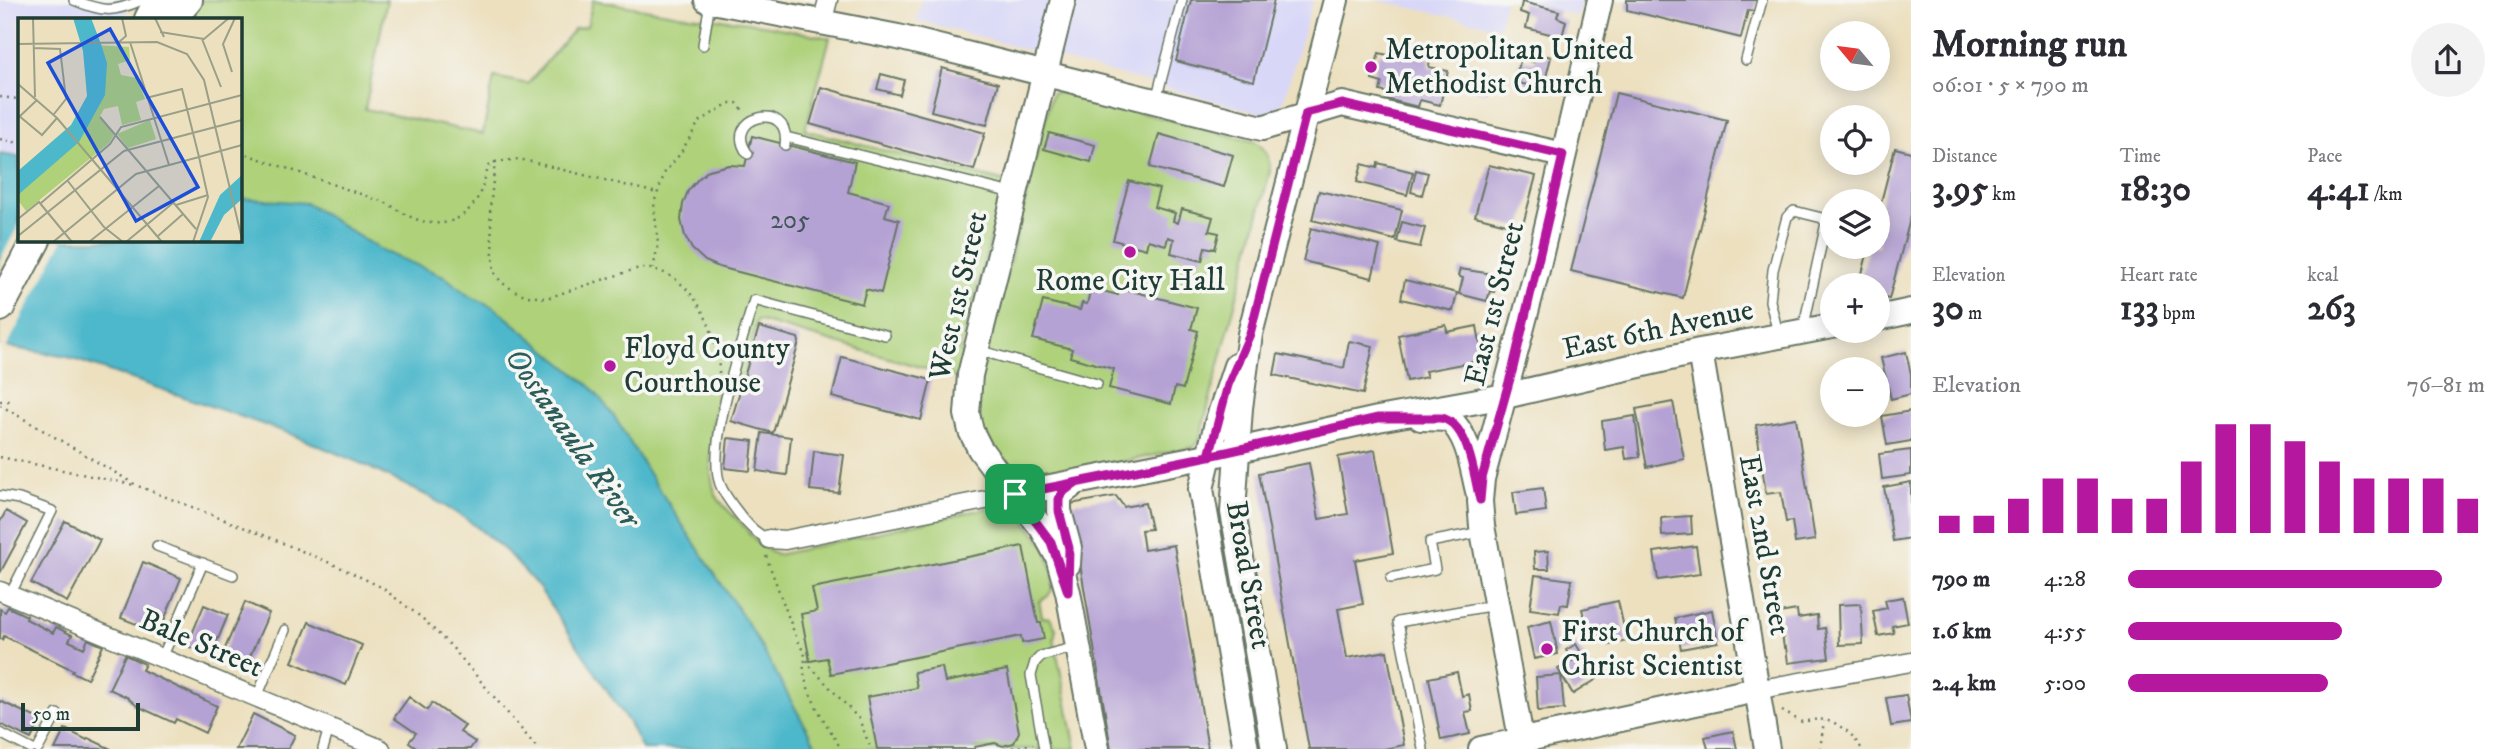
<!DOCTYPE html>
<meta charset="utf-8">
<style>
body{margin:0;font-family:"IM FELL DW Pica",serif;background:#f2f2f3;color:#2b2b33;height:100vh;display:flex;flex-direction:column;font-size:26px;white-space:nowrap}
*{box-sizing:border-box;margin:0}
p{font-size:23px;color:#7c7c81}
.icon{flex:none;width:38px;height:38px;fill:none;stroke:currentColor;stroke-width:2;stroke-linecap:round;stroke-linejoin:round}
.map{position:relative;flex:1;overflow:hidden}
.details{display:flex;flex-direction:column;background:#fff;width:595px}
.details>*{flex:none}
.needle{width:46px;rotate:299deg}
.buttons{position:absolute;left:1820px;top:21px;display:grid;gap:14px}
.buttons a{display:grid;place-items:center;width:70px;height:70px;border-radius:50%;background:#fff;box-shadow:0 4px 18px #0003;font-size:35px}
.scale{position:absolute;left:21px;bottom:18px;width:119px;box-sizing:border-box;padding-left:7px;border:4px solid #1f3d34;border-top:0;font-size:19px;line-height:24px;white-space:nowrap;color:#1f3d34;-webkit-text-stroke:5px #f6f6f2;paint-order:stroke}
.pin{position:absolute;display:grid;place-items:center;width:60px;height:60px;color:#fff;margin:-30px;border-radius:14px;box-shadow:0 4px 10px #0006}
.round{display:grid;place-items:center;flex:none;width:74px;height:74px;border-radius:37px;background:#f2f2f3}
.summary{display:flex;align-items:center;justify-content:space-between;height:119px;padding:0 21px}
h1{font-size:38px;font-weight:700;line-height:52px}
.stats{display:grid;grid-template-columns:repeat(3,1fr);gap:10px;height:119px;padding:7px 21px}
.stats div{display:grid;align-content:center}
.stats b{font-size:35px;font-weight:700}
.stats small{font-size:19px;font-weight:400}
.stats p{font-size:19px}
.chart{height:196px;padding:14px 21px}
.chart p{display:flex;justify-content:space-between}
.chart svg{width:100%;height:126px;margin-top:7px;stroke:#b5179e;stroke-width:6}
ul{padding:0 21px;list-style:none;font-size:23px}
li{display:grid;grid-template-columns:112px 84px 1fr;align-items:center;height:52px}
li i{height:18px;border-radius:9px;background:#b5179e}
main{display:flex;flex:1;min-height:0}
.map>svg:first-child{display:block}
.built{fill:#d8d7f8}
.green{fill:#aed17a;stroke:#668757;stroke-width:2}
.water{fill:#4eb8cb;stroke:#367a80;stroke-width:2}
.pier{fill:#ece0bf}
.building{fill:#b5a2d4}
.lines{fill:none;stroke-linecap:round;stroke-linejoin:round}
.lane-casing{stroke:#677665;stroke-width:12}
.street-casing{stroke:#677665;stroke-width:21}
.secondary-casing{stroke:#677665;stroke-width:28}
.primary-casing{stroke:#677665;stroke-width:32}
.path{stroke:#677665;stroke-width:2.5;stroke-dasharray:2 5;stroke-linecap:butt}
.lane{stroke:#fff;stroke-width:9}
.street{stroke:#fff;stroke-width:18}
.secondary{stroke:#fff;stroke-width:24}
.primary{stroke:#fff;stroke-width:28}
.route-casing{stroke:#fff;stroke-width:14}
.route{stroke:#b5179e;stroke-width:9}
.poi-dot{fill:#b5179e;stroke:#f6f6f2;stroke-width:2.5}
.labels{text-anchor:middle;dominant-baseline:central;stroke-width:7;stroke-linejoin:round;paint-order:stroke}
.number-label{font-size:26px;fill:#44565c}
.poi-label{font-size:30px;fill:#1f3d34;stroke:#f6f6f2;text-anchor:start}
.street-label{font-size:30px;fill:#1f3d34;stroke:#f6f6f2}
.water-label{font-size:32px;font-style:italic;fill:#2b5c5a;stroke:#f6f6f2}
.inset-road{fill:none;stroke:#9a9f87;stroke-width:2}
.view{fill:#1d4ed8;fill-opacity:0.15;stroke:#1d4ed8;stroke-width:3.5}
.inset-edge{fill:none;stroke:#1f3d34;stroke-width:3.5}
</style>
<main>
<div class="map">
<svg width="1911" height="749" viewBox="0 0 1911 749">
<rect width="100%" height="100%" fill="#f6f6f2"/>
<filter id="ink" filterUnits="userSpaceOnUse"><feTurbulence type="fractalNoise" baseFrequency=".0143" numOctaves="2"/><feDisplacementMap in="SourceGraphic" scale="14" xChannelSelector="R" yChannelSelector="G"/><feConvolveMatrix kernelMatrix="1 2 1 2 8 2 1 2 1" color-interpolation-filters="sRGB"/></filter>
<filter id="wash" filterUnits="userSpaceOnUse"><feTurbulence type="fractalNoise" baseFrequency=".00686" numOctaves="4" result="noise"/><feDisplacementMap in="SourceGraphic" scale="28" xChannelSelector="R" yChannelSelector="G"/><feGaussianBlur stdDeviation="1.57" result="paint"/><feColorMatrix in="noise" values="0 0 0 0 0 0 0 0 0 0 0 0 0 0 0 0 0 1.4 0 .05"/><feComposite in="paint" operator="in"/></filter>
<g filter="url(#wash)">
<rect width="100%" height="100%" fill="#ece0bf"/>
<path class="built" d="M0 0H133L123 19H19V157L0 154Z
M922 0H1313L1284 99 1276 110 1263 114 916 20Z
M1375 0H1505L1499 27Z
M1517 0H1582L1578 16Z"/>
<path class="green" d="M196 0H387L365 109 483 134 494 77 528 84 574 29 587 26 593 0 679 15 748 22 830 38 805 130 1006 182 960 351 963 354 958 378 757 320 744 378 732 375 719 387C713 414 705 469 716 495 721 505 733 515 741 523 751 536 762 549 777 555L1005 504 1013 506 1045 546 1054 577 1052 590 1047 597 1039 601 1042 617 1050 618 1056 629 1054 639 1076 749H731L240 240V19H182Z
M1058 92 1256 142C1267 150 1269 157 1270 171L1199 441 1194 447 1020 483 981 431 976 395 1052 93Z"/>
<path class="water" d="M0 154 19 157V240H240V198L306 203 382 251 444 276 469 296 494 307 591 387 614 416 651 477 753 632 818 749H642L629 723 537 585 506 551 468 520 428 496 360 463 288 433 68 357 0 346Z"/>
<path class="pier" d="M19 224V240H63L5 350H0V260Z"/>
<g id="blocks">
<path class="building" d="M1191 0H1274L1254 81 1176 61Z
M1627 0H1757L1755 11 1748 10 1741 38 1627 10Z
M1522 2 1559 11 1557 17 1566 21 1562 37 1526 28 1529 15 1520 12Z
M1398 51 1430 59 1429 67 1448 71 1440 105 1420 100 1418 107 1386 99 1388 93 1380 91 1382 83 1372 80 1379 53 1396 57Z
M1537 53 1551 57 1543 89 1519 83 1522 70 1518 69 1521 59 1534 62Z
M942 68 998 83 987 125 931 111Z
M1476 73 1490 79 1485 93 1470 88Z
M881 74 904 80 900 95 877 89Z
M821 87 985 133 974 170 810 124Z
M1616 93 1727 120 1683 298 1571 271Z
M1049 133 1095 145 1091 162 1044 149Z
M1159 134 1233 155 1224 187 1150 167Z
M752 136 855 162 848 192 889 203 885 216 899 220 881 293 866 289 862 304 719 267 705 261 692 249 685 236 681 220 683 204 688 191 698 179 709 170 729 165 745 166Z
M1895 148 1911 152V215L1889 299 1878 296V285H1859L1869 247H1878V214Z
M1378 163 1413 172 1407 195 1357 182 1362 164 1377 168Z
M1489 165 1536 176 1522 228 1475 216Z
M1416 170 1428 173 1422 195 1411 192Z
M1129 181 1159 189 1154 207 1175 213 1173 221 1178 223 1182 209 1213 217 1209 231 1219 233 1215 249 1205 247 1202 261 1171 253 1174 239 1168 237 1166 245 1148 240 1146 249 1113 240Z
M1319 191 1402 210 1395 240 1312 220Z
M1402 222 1425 228 1420 247 1397 242Z
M1311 228 1380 246 1372 278 1303 261Z
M1460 269 1499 275 1494 292 1490 291 1487 301 1459 294 1463 278 1458 276Z
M1405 280 1457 293 1453 311 1401 299Z
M1091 288 1118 295 1120 288 1197 308 1191 329 1198 331 1183 389 1175 387 1171 404 1109 388 1114 369 1070 357 1072 349 1033 339 1043 301 1080 310 1082 303 1087 304Z
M1446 325 1447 332 1477 326 1483 360 1425 371 1427 377 1407 381 1398 335Z
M759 327 798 338 799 342 773 433 731 421Z
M1349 341 1373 346 1363 394 1274 375 1278 354 1344 368Z
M1906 352 1911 374V394L1891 399 1881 358Z
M842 357 931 380 921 420 832 397Z
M1673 402 1684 459 1647 467 1636 409Z
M1911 411V441L1887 445 1882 416Z
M1635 416 1640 457 1626 459 1624 447 1605 450 1602 421Z
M1796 418 1815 540 1795 543 1792 521 1786 522 1781 492 1766 494 1756 425Z
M762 433 791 437 787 475 757 471Z
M728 438 753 441 750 471 725 468Z
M1375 450 1393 553 1355 560 1363 604 1338 609 1347 658 1387 651 1404 745 1384 749H1309L1259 473 1309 463 1319 519 1348 514 1338 457Z
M1911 450V475L1882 479 1879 454Z
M814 451 844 455 839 493 810 490Z
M1911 482V538L1893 541 1884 487Z
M1543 488 1546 511 1516 515 1513 492Z
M1116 496 1124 507 1145 503 1151 529 1141 530 1144 550 1174 545 1208 749H1111L1070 504Z
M6 511 27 523 0 573V522Z
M1691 516 1692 534 1662 536 1661 518Z
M65 521 100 540 67 602 31 583Z
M1023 546 1038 623H1041L1044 639 1022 643 1021 636 831 674 827 658 810 661 801 614 817 611 812 588Z
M1696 546 1700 574 1658 580 1654 552Z
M1548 551 1549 569H1535L1534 552Z
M143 562 181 578 159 633 121 618Z
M1535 575 1572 580 1568 605 1561 604 1559 613 1530 609Z
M1903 597 1908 623 1892 626 1894 633 1878 636 1873 611 1887 608 1885 600Z
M1618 601 1627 641 1609 645 1606 632 1589 636 1582 609Z
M245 602 269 613 244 670 220 660Z
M1861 604 1863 644 1839 645 1838 605Z
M204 605 228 615 211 656 187 646Z
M8 607 27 616 26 619 53 633 56 627 72 635 69 641 84 648 88 639 103 646 87 679 72 672 73 670 4 636 2 640 0 639V609L5 612Z
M1712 610 1718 642 1681 649 1675 618Z
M1797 610 1798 618 1817 615 1818 629 1825 628 1829 658 1788 663 1786 647 1784 648 1779 613Z
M1551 621 1558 654 1534 659 1527 627Z
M309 622 362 645 346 685 292 662Z
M1576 644 1597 679 1573 694 1558 669 1572 661 1566 650Z
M125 655 145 664 142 670 217 706 205 733 176 719 174 723 137 706 127 697 109 689Z
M942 667 945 682 1007 670 1019 732 1014 743 1003 746 995 743 975 747 974 749H877L867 697 917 688 914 672Z
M1457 672 1462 696 1469 694 1472 711 1465 712 1470 734 1441 740 1429 678Z
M1561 675 1564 709 1538 711 1536 677Z
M1906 695 1911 723 1891 726 1886 698Z
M409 697 427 710 432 703 465 726 460 732 475 742 470 749H419L409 742 416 733 394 718Z
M0 701 41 720 31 739 0 724Z
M253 714 295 735 288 749H236Z
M65 729 87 740 88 738 111 749H55Z
M1733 731 1737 749H1708L1705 737Z"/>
</g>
</g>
<g filter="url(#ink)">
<use href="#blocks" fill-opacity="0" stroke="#677665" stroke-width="2"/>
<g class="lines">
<g class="lane-casing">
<path id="lane" d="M74 0C102 12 113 13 142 0
M703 45 710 2
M1746 60 1762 0
M1156 100 1182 0
M786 137 1012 193
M748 154C720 117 792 98 785 145
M1778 333 1770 301 1773 270 1787 217 1794 211 1822 218 1826 223 1803 330
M978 350 1097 384
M0 496 19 499 52 511 10 595
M769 539C756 534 749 526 740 515 733 506 724 495 720 484 706 444 742 342 754 300L885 335
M157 546 233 575
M1391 578 1435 569 1430 542 1481 532
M162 658 203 563
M257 697 285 630
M0 733 31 749
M38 749 57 714
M323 749 329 728
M1044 749 1031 675 1035 662 1041 656 1076 647
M1423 749 1398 622 1495 605"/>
</g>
<g class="street-casing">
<path id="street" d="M822 23 828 0
M769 539 785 540 1015 494
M0 591 381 749
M1756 690 1911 662"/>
</g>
<g class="secondary-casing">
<path id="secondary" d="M707 0 898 37 1262 128 1342 104 1563 155
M1063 0 970 375 967 414 971 431 980 449 997 472 1042 528 1058 557 1068 592 1097 749
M1878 318 1911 311
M1700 351 1767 749
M1236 366 1217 423 1201 489 1246 749
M1421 418 1449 419C1469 436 1472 467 1478 491
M1015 494 1238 450 1378 419 1505 396 1700 351 1832 326
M1068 564 1069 548 1059 511V499L1062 493 1075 483
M1274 749 1233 512 1240 408 1250 334 1336 0
M1481 749 1756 690
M1523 749 1482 526 1480 501 1482 479 1536 274 1600 0"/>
</g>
<g class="primary-casing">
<path id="primary" d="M149 19 159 0
M171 19 188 0
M0 307 36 240"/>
</g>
<path class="path" d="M0 97 19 99
M0 139 19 143
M240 152 389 204C415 223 448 235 472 206 481 196 484 179 489 166L495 162 490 209 494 272 501 282 513 290 527 296 547 298 636 269C687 262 719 329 719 373
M495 162 519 159 657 193
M653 269 658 245 654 203 665 172 680 154 699 122 729 103H737L745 113
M0 401H11
M0 405 138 486 271 538 344 569 381 587 422 618 451 646 538 749
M0 457 134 485
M766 556 794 632 810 666 859 719 871 749
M805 660C797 683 830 729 841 749
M1782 711 1802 722 1819 719 1833 722 1850 733 1862 749
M1005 749 1033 744
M1820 749 1824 721"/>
<use href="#lane" class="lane"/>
<use href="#street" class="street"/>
<use href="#secondary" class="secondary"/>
<use href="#primary" class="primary"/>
</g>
</g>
<g class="lines" filter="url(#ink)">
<g class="route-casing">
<path id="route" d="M1015 494 1033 491 1209 456 1378 418H1441C1469 423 1474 477 1480 500L1482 478 1513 368 1563 155 1342 104 1306 113 1250 334 1228 385 1209 456 1075 483 1062 493 1059 499V511L1069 548 1068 592 1051 542 1015 494"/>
</g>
<use href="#route" class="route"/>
</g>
<g class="poi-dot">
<circle cx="1371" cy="67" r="7"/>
<circle cx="1130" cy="252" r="7"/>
<circle cx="610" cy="366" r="7"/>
<circle cx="1547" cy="649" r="7"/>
</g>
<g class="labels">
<g class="number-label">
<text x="790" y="220">205</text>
</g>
<g class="poi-label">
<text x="1385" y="50">Metropolitan United<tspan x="1385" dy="34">Methodist Church</tspan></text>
<text x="1130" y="281" text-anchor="middle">Rome City Hall</text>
<text x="624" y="349">Floyd County<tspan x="624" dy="34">Courthouse</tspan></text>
<text x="1561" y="632">First Church of<tspan x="1561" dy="34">Christ Scientist</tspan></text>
</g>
<g class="street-label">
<text transform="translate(959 296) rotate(-77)">West 1st Street</text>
<text transform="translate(1495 304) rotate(-76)">East 1st Street</text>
<text transform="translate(1658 330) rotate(-12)">East 6th Avenue</text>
<text transform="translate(1764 545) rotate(80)">East 2nd Street</text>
<text transform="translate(1248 575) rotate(80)">Broad Street</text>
<text transform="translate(201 644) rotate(23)">Bale Street</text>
</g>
<g class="water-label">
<text transform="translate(572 438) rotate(55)">Oostanaula River</text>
</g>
</g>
<g transform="translate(18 18)">
<rect width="224" height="224" fill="#ece0bf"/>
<path d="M76 27 111 29 112 42 100 46 103 57 119 60 127 81 118 84 123 102 104 107 100 88 86 91 82 98 96 117 91 125 8 193 0 182V164L66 103 84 66ZM132 102 138 121 110 130 99 116Z" fill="#aed17a"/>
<path d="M55 0H73L83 26 89 45 87 77 61 124 0 177V153L53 107 69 78 65 33ZM224 157V181L206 197 192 224H181L202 177Z" fill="#4eb8cb"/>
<path class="inset-road" d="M15 0 17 79M137 0 146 19M142 14 186 21 211 0M184 21 203 69M101 24 108 18 104 0M112 24 151 147M0 26 139 24 169 36 186 62 224 221M15 30 42 31 48 81 36 96M214 54 205 26 217 0M0 66 39 100 144 224M128 80 164 71 175 115M0 97 24 117 39 100M82 99 178 211M0 100 19 82M175 115 181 139 224 127M49 162 86 209 105 224M23 185 92 126 103 109 224 77M158 187 190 177M0 201 21 184 54 224M0 218 106 133 224 102M140 218 165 196M35 224 118 156 181 139 190 179 175 224M71 224 141 168M108 224 155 185"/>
<path class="view" d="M92 11 180 169 118 203 30 45Z"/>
<rect width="224" height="224" class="inset-edge"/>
</g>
</svg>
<div class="buttons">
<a><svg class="needle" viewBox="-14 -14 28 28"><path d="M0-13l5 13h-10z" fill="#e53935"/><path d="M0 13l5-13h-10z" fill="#7c7c81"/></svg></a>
<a><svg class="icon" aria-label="locate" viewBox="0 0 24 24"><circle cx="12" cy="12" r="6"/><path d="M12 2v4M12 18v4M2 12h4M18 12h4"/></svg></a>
<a><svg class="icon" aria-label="layers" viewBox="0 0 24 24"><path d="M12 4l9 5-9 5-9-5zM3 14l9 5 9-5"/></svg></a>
<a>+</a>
<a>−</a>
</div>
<div class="scale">50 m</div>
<div class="pin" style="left:1015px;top:494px;background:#1e9e55"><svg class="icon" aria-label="arrive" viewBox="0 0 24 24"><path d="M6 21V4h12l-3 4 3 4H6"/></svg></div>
</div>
<section class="details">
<div class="summary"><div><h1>Morning run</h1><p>06:01 · 5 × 790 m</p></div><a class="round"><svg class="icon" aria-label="share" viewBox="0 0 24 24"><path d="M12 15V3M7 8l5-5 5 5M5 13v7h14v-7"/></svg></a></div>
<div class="stats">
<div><p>Distance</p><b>3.95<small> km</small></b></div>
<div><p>Time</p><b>18:30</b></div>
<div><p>Pace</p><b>4:41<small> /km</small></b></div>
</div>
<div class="stats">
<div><p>Elevation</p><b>30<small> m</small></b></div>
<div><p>Heart rate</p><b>133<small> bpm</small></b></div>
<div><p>kcal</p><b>263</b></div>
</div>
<div class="chart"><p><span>Elevation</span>76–81 m</p>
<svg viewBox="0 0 160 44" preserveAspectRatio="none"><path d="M5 44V38M15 44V38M25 44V32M35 44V25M45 44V25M55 44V32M65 44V32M75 44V19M85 44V6M95 44V6M105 44V12M115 44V19M125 44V25M135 44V25M145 44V25M155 44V32"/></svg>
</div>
<ul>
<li><b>790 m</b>4:28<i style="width:88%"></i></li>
<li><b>1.6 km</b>4:55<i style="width:60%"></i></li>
<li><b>2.4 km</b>5:00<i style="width:56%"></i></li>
</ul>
</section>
</main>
